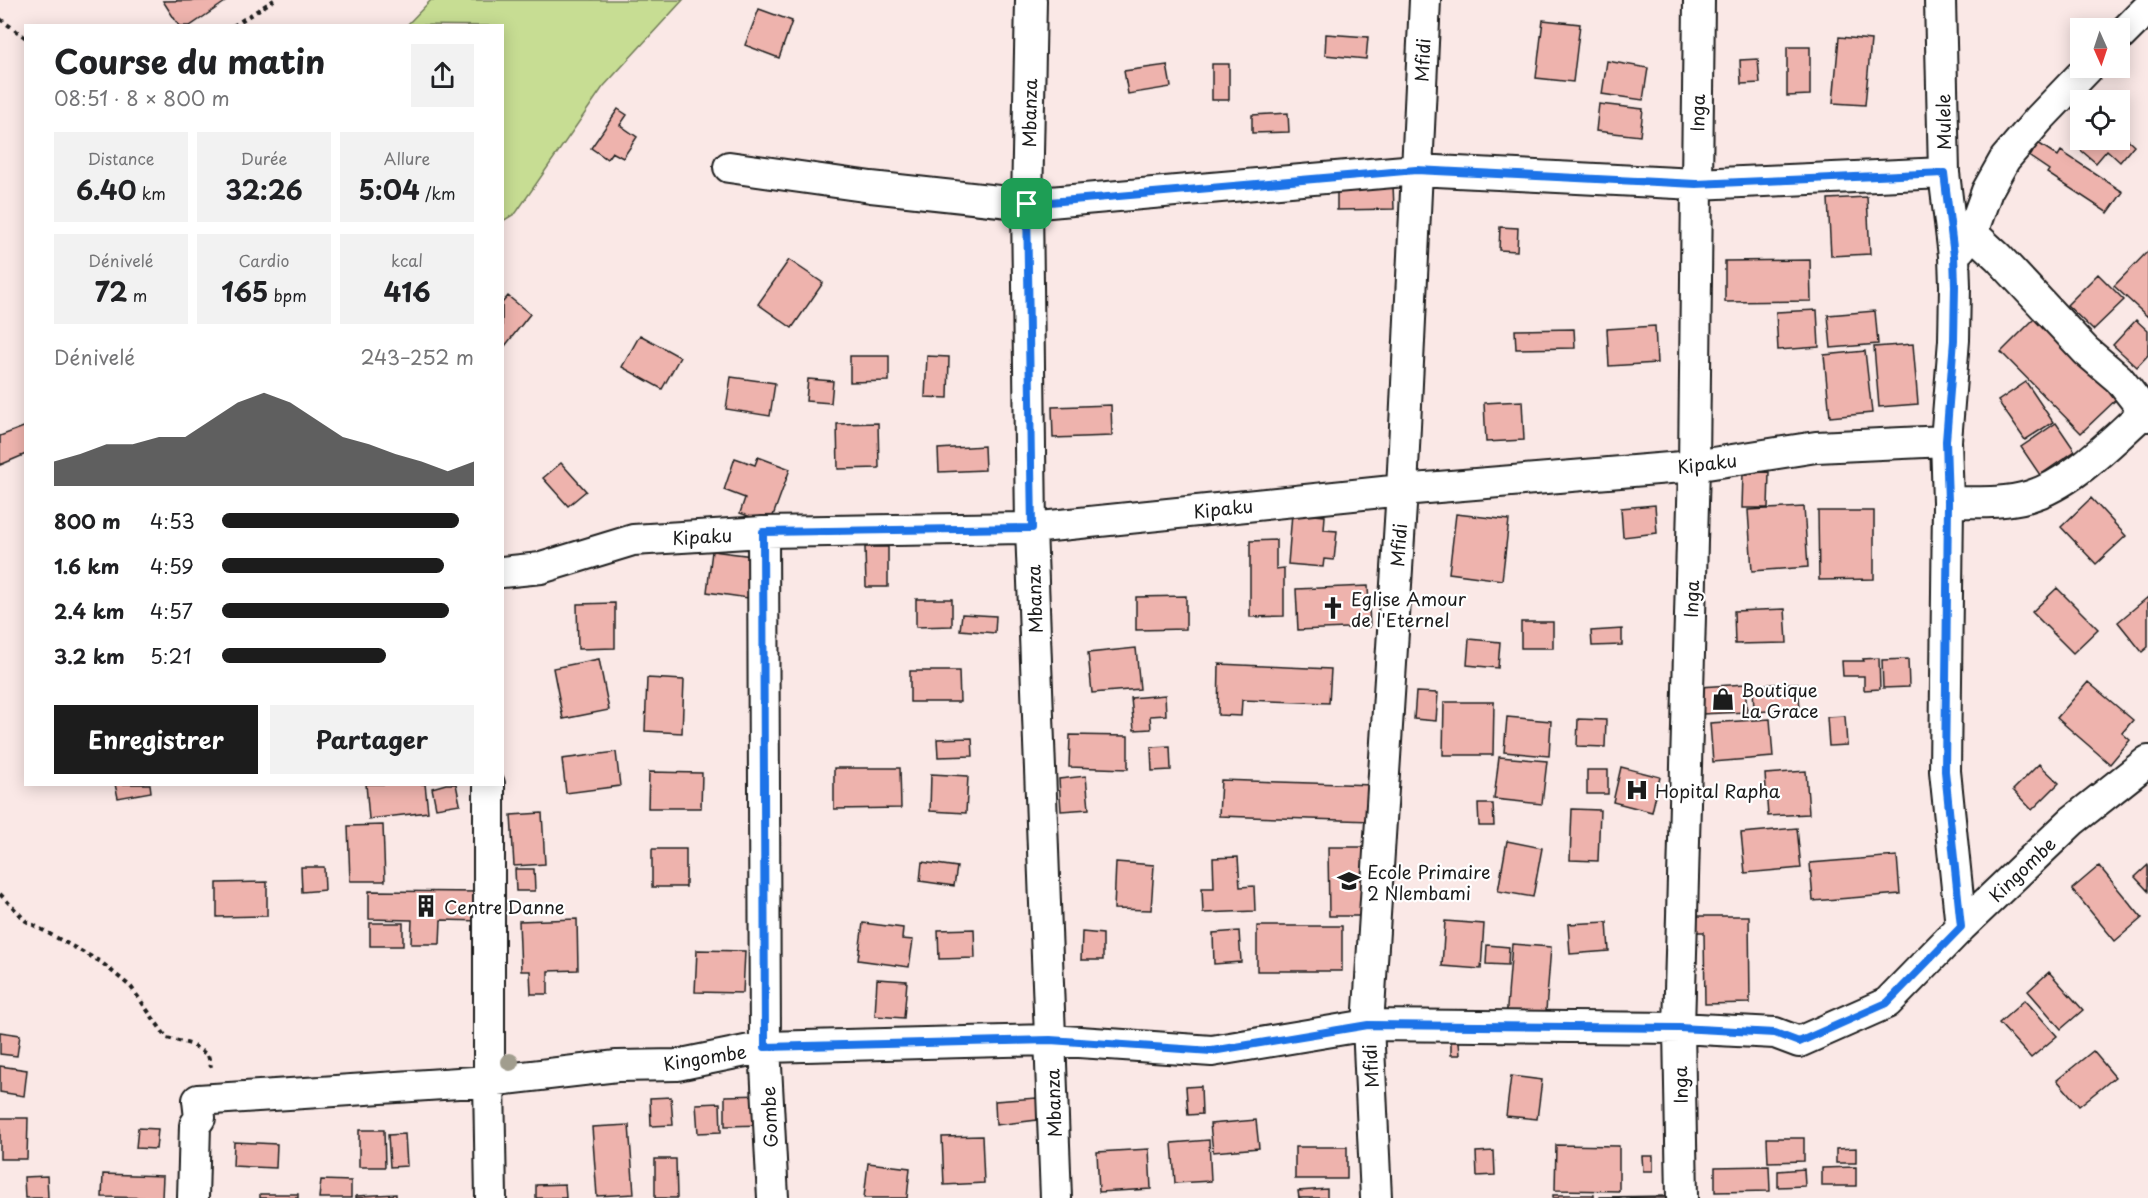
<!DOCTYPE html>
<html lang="fr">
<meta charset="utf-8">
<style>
body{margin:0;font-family:"Playpen Sans",sans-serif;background:#f2f2f2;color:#202124;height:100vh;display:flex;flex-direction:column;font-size:22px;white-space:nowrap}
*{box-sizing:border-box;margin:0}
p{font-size:20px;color:#757577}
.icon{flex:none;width:33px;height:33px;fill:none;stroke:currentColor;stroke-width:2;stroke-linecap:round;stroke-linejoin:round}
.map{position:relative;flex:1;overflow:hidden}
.side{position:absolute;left:24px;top:24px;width:480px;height:762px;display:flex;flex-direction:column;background:#fff;border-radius:0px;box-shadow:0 3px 15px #0003}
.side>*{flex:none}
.needle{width:39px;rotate:177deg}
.fabs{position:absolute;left:2070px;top:18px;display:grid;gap:12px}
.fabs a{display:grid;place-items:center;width:60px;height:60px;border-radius:0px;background:#fff;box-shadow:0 3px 15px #0003;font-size:30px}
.pin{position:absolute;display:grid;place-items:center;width:51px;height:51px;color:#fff;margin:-26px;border-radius:12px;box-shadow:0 3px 9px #0006}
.round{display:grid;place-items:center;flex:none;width:63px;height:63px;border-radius:0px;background:#f2f2f2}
.headline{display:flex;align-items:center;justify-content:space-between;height:102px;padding:0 30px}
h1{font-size:33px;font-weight:700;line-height:45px}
.metrics{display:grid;grid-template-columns:repeat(3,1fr);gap:9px;height:102px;padding:6px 30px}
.metrics div{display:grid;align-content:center;border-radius:0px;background:#f2f2f2;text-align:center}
.metrics b{font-size:26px;font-weight:700}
.metrics small{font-size:16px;font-weight:400}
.metrics p{font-size:16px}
.chart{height:168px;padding:12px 30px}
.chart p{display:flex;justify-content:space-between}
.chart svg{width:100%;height:108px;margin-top:6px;fill:#1c1c1c;opacity:.7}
.button{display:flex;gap:12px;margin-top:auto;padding:12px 30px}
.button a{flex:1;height:69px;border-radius:0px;background:#1c1c1c;color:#fff;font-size:24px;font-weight:700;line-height:69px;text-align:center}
.button a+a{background:#f2f2f2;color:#202124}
ul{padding:0 30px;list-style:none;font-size:20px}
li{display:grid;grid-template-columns:96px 72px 1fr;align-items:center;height:45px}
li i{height:15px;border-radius:8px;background:#1c1c1c}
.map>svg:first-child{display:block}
.green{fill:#c7dd93;stroke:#727c58;stroke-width:1.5}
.building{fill:#eeb3ad;stroke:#1c1c1c;stroke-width:1.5}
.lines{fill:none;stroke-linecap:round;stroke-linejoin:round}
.street-casing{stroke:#1c1c1c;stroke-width:34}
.path{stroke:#1c1c1c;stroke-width:4;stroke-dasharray:4.5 4.5;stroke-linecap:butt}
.street{stroke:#fff;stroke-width:30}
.tree{fill:#a19d8e}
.route-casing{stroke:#fff;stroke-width:12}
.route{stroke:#1a73e8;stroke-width:8}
.labels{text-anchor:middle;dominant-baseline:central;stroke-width:4.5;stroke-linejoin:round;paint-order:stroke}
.street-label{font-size:18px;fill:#1c1c1c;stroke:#fff}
.poi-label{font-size:18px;fill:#1c1c1c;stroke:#fff;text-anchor:start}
</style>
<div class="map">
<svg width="2148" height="1198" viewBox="0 0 2148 1198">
<rect width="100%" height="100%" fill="#fae8e6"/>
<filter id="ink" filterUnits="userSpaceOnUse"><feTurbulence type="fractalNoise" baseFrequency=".0167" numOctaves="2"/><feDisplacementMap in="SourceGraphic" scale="12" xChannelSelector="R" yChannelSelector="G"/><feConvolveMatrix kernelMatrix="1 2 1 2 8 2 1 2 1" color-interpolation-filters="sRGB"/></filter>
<g filter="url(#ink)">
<path class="green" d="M431 0H683L603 87 516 213 503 221 502 26 407 25Z"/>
<path class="building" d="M228 0 190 26H179L163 1Z
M759 9 792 21 779 58 745 45Z
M1543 20 1580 24 1573 82 1536 78Z
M1326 34 1368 37 1366 59 1325 55Z
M1839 37 1871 40 1865 105 1833 103Z
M1787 47H1810V95L1787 96Z
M1758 59 1760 83 1741 84 1740 60Z
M1607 61 1648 68 1643 100 1602 94Z
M1212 64H1229V100H1212Z
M1167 65 1171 87 1128 94 1124 71Z
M1599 104 1643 109 1640 136 1596 131Z
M618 109 627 115 620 125 637 137 623 158 612 152 607 159 591 148Z
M1288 113 1289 132 1252 133V115Z
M2120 132 2134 145 2120 162 2107 150 2096 163 2077 147 2084 140H2120Z
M2038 143 2058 156 2061 151 2123 192 2108 213 2047 173 2049 170 2030 157Z
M1393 185 1394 209 1337 210V186Z
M1867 197 1870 254 1831 256 1828 199Z
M1500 227 1518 228 1517 251 1499 250Z
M2148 251V317L2114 286Z
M789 260 823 283 792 328 758 304Z
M1810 260 1811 301 1725 302V261Z
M2098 274 2124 300 2093 330 2067 305Z
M508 296 530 314 505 346 502 344V303Z
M1817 310 1819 347 1778 350 1776 312Z
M1875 311 1878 344 1831 348 1828 315Z
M2042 311 2123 393 2081 433 2001 352Z
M2136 320 2148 331V355L2137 367 2113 345Z
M1655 326 1657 363 1609 366 1607 329Z
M1574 329 1575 348 1516 349 1515 330Z
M640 335 680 357 662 389 622 367Z
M1913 344 1918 404 1879 407 1874 347Z
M1865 351 1872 413 1830 417 1824 355Z
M850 356H889V381L850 382Z
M927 356 949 357 948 398 925 397Z
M731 377 775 383 770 416 726 409Z
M808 379 833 381 831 403 806 401Z
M2026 382 2053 422 2025 440 1998 401Z
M1522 401 1524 440 1486 442 1484 403Z
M1111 405 1112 436 1053 438 1052 407Z
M878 423 879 468 838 469 837 424Z
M2056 423 2075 451 2040 475 2021 447Z
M26 426V454L0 465V436Z
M984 446 985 470 939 472 938 449Z
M758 457 790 469 770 524 740 513 745 498 724 490 735 458 755 465Z
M561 463 586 491 568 506 543 478Z
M1769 472 1768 508H1742L1743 473Z
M2091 498 2126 536 2096 564 2061 527Z
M1655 505 1657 533 1623 537 1621 508Z
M1804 507 1808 567 1752 571 1748 510Z
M1818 511H1874V579L1819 580Z
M1292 513 1325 516 1324 530 1337 531 1334 560 1324 559 1323 567 1288 564Z
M1456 514 1509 520 1502 580 1449 573Z
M1276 540V569L1284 568V616L1250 617V541Z
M865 547H888V587H866Z
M712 551 753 556 748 598 707 592Z
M1368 586 1370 627 1298 630 1296 589Z
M2057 588 2098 629 2073 653 2032 612Z
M1186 596V629L1136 630V597Z
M2148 597V647L2142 652 2118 622Z
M916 599H952V626L916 627Z
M615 603V648L578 649 577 604Z
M1785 609 1787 643 1735 644 1734 611Z
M962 614 996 616 995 633 960 630Z
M1521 622H1553V648H1521Z
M1622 629V645L1592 646 1591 631Z
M1469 639 1500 642 1498 668 1467 665Z
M1136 648 1140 689 1092 693 1088 653Z
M1879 658 1880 689 1864 690V676H1843L1842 661H1864L1863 659Z
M599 659 609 710 563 719 553 668Z
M1908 659 1909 687 1883 688 1882 660Z
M1219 664 1331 669 1329 703 1242 700 1241 716 1218 715Z
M910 671H959L960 702H910Z
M647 678 684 680 682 733 645 731Z
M2088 682 2133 720 2122 733 2130 740 2110 764 2057 718Z
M1798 683 1800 709 1754 712 1753 685Z
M1745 684 1747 712 1701 714 1700 687Z
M1416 692 1438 693 1436 721 1414 719Z
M1165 695 1166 715 1150 716 1151 729 1134 730 1131 698Z
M1444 702H1494L1493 755H1443Z
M1845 716 1847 745 1829 746 1827 717Z
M1507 717 1551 721 1549 756 1504 752Z
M1578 719 1606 720 1605 747 1577 746Z
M1770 719 1773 757 1713 762 1710 723Z
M1070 735 1128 736V769L1069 767Z
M972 738 973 756 938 757 937 739Z
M1170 746 1171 770 1152 771 1151 747Z
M616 752 620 786 566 793 562 759Z
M1499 757 1547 761 1542 804 1494 799Z
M2039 764 2059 783 2032 810 2013 790Z
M1621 767 1660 777 1652 812 1613 802Z
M834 768H900L901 808 834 809Z
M1587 770H1608V794H1587Z
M1806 771 1809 814 1768 816 1765 774Z
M649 772 702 773 701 808H648Z
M931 774 968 776 966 813 930 811Z
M1086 776 1089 809 1061 811 1059 779Z
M1221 780 1373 785 1372 821 1219 816Z
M115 784H150L151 792 118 798Z
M366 784H425L428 812 369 819Z
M446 784H456L460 804 436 808 432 788Z
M1478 804H1493L1494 826H1479Z
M1572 809 1600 810 1598 861 1570 860Z
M542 813 545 864 514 866 511 815Z
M383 825 385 881H350L348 826Z
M1797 828 1801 868 1745 873 1741 833Z
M1507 841 1542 848 1533 897 1498 891Z
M1328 847H1369V916H1329Z
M652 849H686V887H652Z
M1897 856 1900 894 1813 901 1810 863Z
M1238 857 1240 887 1254 886 1255 911 1203 913 1202 888H1214L1213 858Z
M922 862 957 867 954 886 920 881Z
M1116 862 1154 865 1151 910 1114 909Z
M2148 865V891L2135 877Z
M2099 866 2142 918 2115 941 2072 889Z
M301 867H324L325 890 302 892Z
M515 869H534L535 891H516Z
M267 882V916L217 917V883Z
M369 891 483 892V921L441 920 440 944H411L412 920 369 919Z
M1687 916H1749L1750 1003 1705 1004 1704 932H1687Z
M577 919 578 970 548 971V994H531L530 971H521L519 921Z
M1445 921 1484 924 1481 969 1442 966Z
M1607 922 1609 951 1570 954 1568 924Z
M370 923H403V946H370Z
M863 923 903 928 902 939 913 940 909 967 858 960Z
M1257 926H1342V971H1257Z
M974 929 975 958 939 959 938 930Z
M1239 931 1241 962 1214 964 1213 933Z
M1082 932 1103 934V960H1081Z
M1512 944 1551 947 1545 1023 1506 1020Z
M1487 945 1509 947 1508 965 1486 964Z
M697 950 745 951 743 993 695 992Z
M2049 972 2083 1010 2061 1029 2028 991Z
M877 979 907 981 904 1018 875 1016Z
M2025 1000 2057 1036 2031 1058 1999 1023Z
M0 1032 20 1035 17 1056 0 1054Z
M1451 1041 1459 1042 1460 1055H1451Z
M2093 1051 2115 1077 2079 1106 2057 1080Z
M0 1066 27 1070 24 1096 0 1092Z
M1511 1076 1542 1080 1537 1119 1506 1116Z
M1201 1086 1202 1114 1188 1115 1186 1087Z
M763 1095V1125L725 1126V1096Z
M671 1097 673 1125 651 1126 650 1098Z
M1037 1098V1120L996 1125 995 1101Z
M720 1103 721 1132 698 1133 696 1104Z
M0 1118H28L27 1159H0Z
M1256 1120 1259 1148 1213 1152 1210 1124Z
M629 1125 634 1194 597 1196 592 1127Z
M138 1128 158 1129 156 1149 136 1148Z
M359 1130H384L385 1167H359Z
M405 1134 407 1166 390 1167 388 1135Z
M982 1136 984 1183 944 1185 942 1137Z
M1767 1138H1804V1161L1768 1162Z
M1209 1140 1211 1181 1175 1183 1172 1143Z
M234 1142 277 1144 276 1168 233 1166Z
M1556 1145 1619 1146V1191L1555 1190Z
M1295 1147H1347V1179H1295Z
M1856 1148V1163H1836V1149Z
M1149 1149 1151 1189 1099 1192 1097 1152Z
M1494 1151 1495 1175 1477 1176 1476 1152Z
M1642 1156H1653V1171H1643Z
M655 1159H676L677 1198H655Z
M868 1163 910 1168 907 1198H864Z
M1769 1166 1770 1191 1715 1192V1167Z
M1856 1167V1186H1822V1168Z
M1804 1169 1805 1186 1778 1187V1171Z
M103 1174 163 1176 162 1198 102 1197Z
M47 1176 48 1198H25L24 1177Z
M321 1180 351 1181V1198H319Z
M565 1184 566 1198H536V1185Z
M1327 1189V1198H1299L1298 1191Z
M260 1194H298V1198H260Z
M396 1194V1198H356V1196Z
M1553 1195H1594V1198H1553Z
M1668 1196V1198H1600V1197Z"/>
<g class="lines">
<g class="street-casing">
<path id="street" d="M1031 0 1027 204 1031 528 1056 1198
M1940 0 1944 173 1954 256 1955 286 1954 340 1946 441 1948 502 1945 771 1961 927
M2120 36 2148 8
M729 167 871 187 1027 204 1416 170 1696 184 1944 173
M1972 233 1998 257 2086 351 2119 379 2148 416
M1960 249 1972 233 1987 191 2005 159 2039 119 2088 68
M1948 502C1975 502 2004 504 2030 496 2074 483 2114 438 2148 409
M763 532 765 1047 773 1198
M502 572 541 568 633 540 763 532 1031 528 1402 490 1694 466 1816 447 1946 441
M489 784V1081L491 1198
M193 1198 195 1125 200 1118 198 1100 489 1081 617 1066 677 1065 765 1047 1050 1040 1212 1051 1368 1025 1679 1028 1775 1033 1799 1042 1887 1003 1961 927 2072 821 2148 761
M1376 1198 1368 1025 1402 490 1425 0
M1682 1198 1679 1028 1694 466 1699 0"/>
</g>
<path class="path" d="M0 19 26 38
M233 26 274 0
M0 894 26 921 101 962 131 987 167 1038 190 1044 208 1055 211 1067"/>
<use href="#street" class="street"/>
</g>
<circle class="tree" cx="510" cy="1062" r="9"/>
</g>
<g class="lines" filter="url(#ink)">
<g class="route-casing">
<path id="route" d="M1416 170 1696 184 1944 173 1954 256 1955 286 1954 340 1946 441 1948 502 1945 771 1961 927 1887 1003 1799 1042 1775 1033 1679 1028 1368 1025 1212 1051 1050 1040 765 1047 763 532 1032 528 1027 204Z"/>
</g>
<use href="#route" class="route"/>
</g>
<defs>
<g id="church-bare" transform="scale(1.8)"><path d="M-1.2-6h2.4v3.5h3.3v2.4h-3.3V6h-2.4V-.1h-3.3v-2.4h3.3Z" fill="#1c1c1c" stroke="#fff" stroke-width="2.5" paint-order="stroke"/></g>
<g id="shop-bare" transform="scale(1.8)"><path d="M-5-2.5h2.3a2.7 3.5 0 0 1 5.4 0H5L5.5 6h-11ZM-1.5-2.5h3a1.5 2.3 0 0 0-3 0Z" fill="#1c1c1c" stroke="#fff" stroke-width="2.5" paint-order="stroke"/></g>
<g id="hospital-bare" transform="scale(1.8)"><path d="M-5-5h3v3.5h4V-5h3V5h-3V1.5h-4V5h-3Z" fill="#1c1c1c" stroke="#fff" stroke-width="2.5" paint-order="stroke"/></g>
<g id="school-bare" transform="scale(1.8)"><path d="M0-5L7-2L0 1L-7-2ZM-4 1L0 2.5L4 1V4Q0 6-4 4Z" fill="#1c1c1c" stroke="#fff" stroke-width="2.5" paint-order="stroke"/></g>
<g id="building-bare" transform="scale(1.8)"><path d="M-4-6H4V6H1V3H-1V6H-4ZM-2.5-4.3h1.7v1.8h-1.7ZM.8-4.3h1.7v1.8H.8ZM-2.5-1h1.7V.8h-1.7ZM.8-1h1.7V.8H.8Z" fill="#1c1c1c" stroke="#fff" stroke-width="2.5" paint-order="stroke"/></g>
</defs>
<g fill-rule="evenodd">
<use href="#church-bare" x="1333" y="608"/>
<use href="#shop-bare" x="1723" y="699"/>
<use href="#hospital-bare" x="1637" y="790"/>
<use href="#school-bare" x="1349" y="881"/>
<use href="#building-bare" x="426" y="906"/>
</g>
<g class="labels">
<g class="street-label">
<text transform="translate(1422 60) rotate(-87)">Mfidi</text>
<text transform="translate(1029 113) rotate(-89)">Mbanza</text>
<text transform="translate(1697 113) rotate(-89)">Inga</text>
<text transform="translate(1943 122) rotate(-91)">Mulele</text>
<text transform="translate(1707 463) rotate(-7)">Kipaku</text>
<text transform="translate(1223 508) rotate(-6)">Kipaku</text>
<text transform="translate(702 536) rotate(-3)">Kipaku</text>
<text transform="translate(1398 545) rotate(-86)">Mfidi</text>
<text transform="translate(1034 599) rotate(-92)">Mbanza</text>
<text transform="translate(1691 599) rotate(-88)">Inga</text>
<text transform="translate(2022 869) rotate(-44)">Kingombe</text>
<text transform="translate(705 1057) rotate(-9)">Kingombe</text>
<text transform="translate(1370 1066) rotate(-93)">Mfidi</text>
<text transform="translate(1680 1085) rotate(-91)">Inga</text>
<text transform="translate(1053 1103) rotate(-92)">Mbanza</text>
<text transform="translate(769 1117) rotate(-93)">Gombe</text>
</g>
<g class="poi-label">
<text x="1351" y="598">Eglise Amour<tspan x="1351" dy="21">de l'Eternel</tspan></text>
<text x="1741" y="689">Boutique<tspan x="1741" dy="21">La Grace</tspan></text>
<text x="1655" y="790">Hopital Rapha</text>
<text x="1367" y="871">Ecole Primaire<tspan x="1367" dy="21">2 Nlembami</tspan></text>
<text x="444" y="906">Centre Danne</text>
</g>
</g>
</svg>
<div class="fabs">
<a><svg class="needle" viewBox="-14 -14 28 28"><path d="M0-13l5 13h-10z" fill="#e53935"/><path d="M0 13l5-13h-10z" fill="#757577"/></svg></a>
<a><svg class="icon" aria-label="locate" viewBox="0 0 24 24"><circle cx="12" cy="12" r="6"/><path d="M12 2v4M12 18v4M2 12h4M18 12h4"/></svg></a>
</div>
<div class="pin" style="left:1027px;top:204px;background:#1e9e55"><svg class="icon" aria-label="arrive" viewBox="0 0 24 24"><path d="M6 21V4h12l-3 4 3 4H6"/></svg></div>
<section class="side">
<div class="headline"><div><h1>Course du matin</h1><p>08:51 · 8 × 800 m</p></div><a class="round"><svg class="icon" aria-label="share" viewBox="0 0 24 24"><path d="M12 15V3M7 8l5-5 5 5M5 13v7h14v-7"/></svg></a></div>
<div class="metrics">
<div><p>Distance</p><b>6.40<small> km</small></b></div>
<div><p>Durée</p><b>32:26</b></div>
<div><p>Allure</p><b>5:04<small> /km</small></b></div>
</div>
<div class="metrics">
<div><p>Dénivelé</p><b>72<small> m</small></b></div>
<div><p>Cardio</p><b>165<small> bpm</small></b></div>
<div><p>kcal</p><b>416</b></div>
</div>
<div class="chart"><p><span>Dénivelé</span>243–252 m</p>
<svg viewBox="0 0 160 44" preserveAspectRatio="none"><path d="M0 44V34L10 31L20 27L30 27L40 24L50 24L60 17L70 10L80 6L90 10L100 17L110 24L120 27L130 31L140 34L150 38L160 34V44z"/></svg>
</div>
<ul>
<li><b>800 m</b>4:53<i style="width:94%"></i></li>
<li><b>1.6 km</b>4:59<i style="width:88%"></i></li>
<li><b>2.4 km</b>4:57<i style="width:90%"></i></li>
<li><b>3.2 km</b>5:21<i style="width:65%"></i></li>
</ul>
<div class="button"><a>Enregistrer</a><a>Partager</a></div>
</section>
</div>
